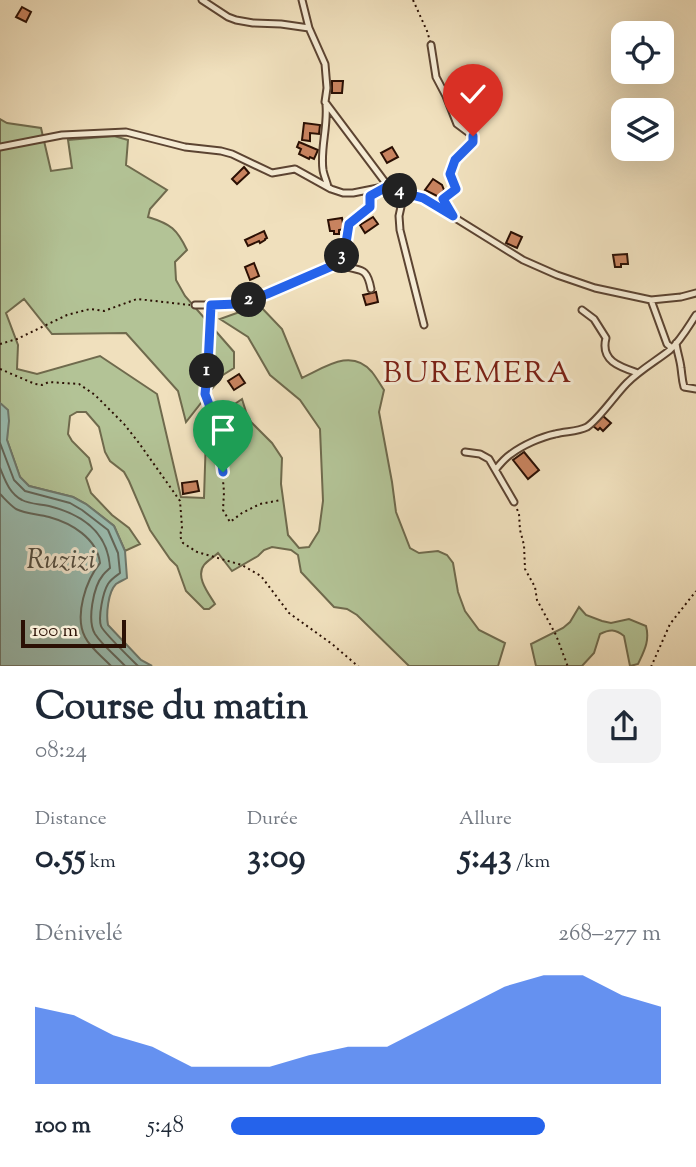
<!DOCTYPE html>
<html lang="fr">
<meta charset="utf-8">
<style>
body{margin:0;font-family:"Sorts Mill Goudy",serif;background:#f2f2f3;color:#1f2937;height:100vh;display:flex;flex-direction:column;font-size:26px;white-space:nowrap}
*{box-sizing:border-box;margin:0}
p{font-size:23px;color:#747a83}
.icon{flex:none;width:38px;height:38px;fill:none;stroke:currentColor;stroke-width:2;stroke-linecap:round;stroke-linejoin:round}
.map{position:relative;height:666px;overflow:hidden}
.panel{display:flex;flex-direction:column;background:#fff;flex:1}
.panel>*{flex:none}
.fabs{position:absolute;left:611px;top:21px;display:grid;gap:14px}
.fabs a{display:grid;place-items:center;width:63px;height:63px;border-radius:14px;background:#fff;box-shadow:0 7px 28px #0002;font-size:35px}
.scale{position:absolute;left:21px;bottom:18px;width:105px;box-sizing:border-box;padding-left:7px;border:4px solid #2b1004;border-top:0;font-size:19px;line-height:24px;white-space:nowrap;color:#2b1004;-webkit-text-stroke:5px #f5ebd4;paint-order:stroke}
.pin{position:absolute;display:grid;place-items:center;width:60px;height:60px;color:#fff;margin:-72px -30px;border-radius:50% 50% 50% 0;rotate:-45deg;box-shadow:0 0 7px #0007}
.pin .icon{rotate:45deg}
.km{position:absolute;width:35px;height:35px;margin:-18px;border-radius:50%;background:#222;color:#fff;font-size:19px;line-height:35px;text-align:center}
.round{display:grid;place-items:center;flex:none;width:74px;height:74px;border-radius:14px;background:#f2f2f3}
.summary{display:flex;align-items:center;justify-content:space-between;height:119px;padding:0 35px}
h1{font-size:38px;font-weight:700;line-height:52px}
.figures{display:grid;grid-template-columns:repeat(3,1fr);gap:10px;height:119px;padding:7px 35px}
.figures div{display:grid;align-content:center}
.figures b{font-size:35px;font-weight:700}
.figures small{font-size:19px;font-weight:400}
.figures p{font-size:19px}
.chart{height:196px;padding:14px 35px}
.chart p{display:flex;justify-content:space-between}
.chart svg{width:100%;height:126px;margin-top:7px;fill:#2563eb;opacity:.7}
ul{padding:0 35px;list-style:none;font-size:23px}
li{display:grid;grid-template-columns:112px 84px 1fr;align-items:center;height:52px}
li i{height:18px;border-radius:9px;background:#2563eb}
.map>svg:first-child{display:block}
.green{fill:#b3c396;stroke:#6f6a4d;stroke-width:2}
.water{fill:#9abdb1;stroke:#6e786c;stroke-width:2}
.lines{fill:none;stroke-linecap:round;stroke-linejoin:round}
.shore{stroke:#62665a;stroke-width:2}
.building{fill:#c8835f;stroke:#2b1004;stroke-width:2}
.street-casing{stroke:#5c4432;stroke-width:9}
.path{stroke:#2b1004;stroke-width:2;stroke-dasharray:2 3.5;stroke-linecap:butt}
.street{stroke:#f5ebd4;stroke-width:5}
.route-casing{stroke:#fff;stroke-width:14}
.route{stroke:#2563eb;stroke-width:9}
.labels{text-anchor:middle;dominant-baseline:central;stroke-width:6;stroke-linejoin:round;paint-order:stroke}
.water-label{font-size:28px;font-style:italic;fill:#524d41;stroke:#f5ebd4}
.quarter-label{font-size:30px;letter-spacing:2px;fill:#7a1f14;stroke:#f5ebd4}
</style>
<div class="map">
<svg width="696" height="667" viewBox="0 0 696 667">
<rect width="100%" height="100%" fill="#f0e0bd"/>
<filter id="stains"><feTurbulence type="fractalNoise" baseFrequency=".00286" numOctaves="4"/><feColorMatrix values="0 0 0 0 .2 0 0 0 0 .09 0 0 0 0 .02 0 0 0 .5 -.17"/></filter>
<radialGradient id="worn" r=".72"><stop offset=".6" stop-color="#630" stop-opacity="0"/><stop offset="1" stop-color="#630" stop-opacity=".3"/></radialGradient>
<path class="green" d="M0 119 7 123 41 128 51 171 72 168 68 140 114 136 128 140 126 165 167 190 150 209 148 217C171 224 177 229 187 250L175 262 176 280 185 296 234 352V368L223 375 186 422 178 391 126 333 52 334 24 299 6 313 18 345 17 369 37 374 100 356 157 394 181 497 204 498 206 436 226 410 242 399 247 415 251 422 272 443 282 458 281 484 288 535 299 548 309 547 319 531 323 501 320 429 300 400 270 375 248 337 220 319 259 305 282 329 302 378C324 368 351 347 372 372 376 377 380 384 384 390L379 412 392 482 396 512 410 548 419 553 438 551 447 555 453 563 458 592 465 611 479 630 505 643 498 666H409L357 615 347 609 334 607 301 572 298 555 291 550 272 547 264 550 258 556 232 571 218 553C214 557 207 561 204 565 195 577 209 594 215 604L209 609H204L186 591 177 566 170 559 150 530 129 481 124 472 110 461 105 452 99 427 86 412H77L70 416 68 434 72 441 89 458 92 469 86 478 91 493 112 515 129 528 140 544 125 551 114 526 86 504 73 497 29 486 20 477 7 440 8 411 0 403Z
M579 607 586 615 602 621 611 623 629 619 646 626C650 641 644 651 638 664L630 666 624 636C615 629 610 629 600 634L594 653 582 666H536L531 644 563 628 570 622Z"/>
<path class="water" d="M0 403 8 410 9 421 7 440 20 477 29 486 73 497 86 504 114 526 125 551 127 578C124 580 120 581 116 584 108 592 106 614 108 625L141 660 152 666H0Z"/>
<g class="lines">
<path class="shore" d="M0 443 14 480 25 491 70 503 82 510 108 530 118 553 120 573C116 576 111 579 108 584 103 592 98 617 101 626 103 632 133 661 139 667
M0 468C5 480 9 493 22 500 29 504 40 504 49 506 81 514 108 532 110 568 108 570 105 572 103 575 93 587 87 621 95 634 103 646 116 656 126 667
M0 494C5 499 10 505 16 509 26 514 38 514 49 517 71 523 97 538 100 563 86 580 74 616 85 637 91 649 103 657 112 667"/>
</g>
<path class="building" d="M22 7 31 12 26 22 16 17Z
M332 81H343L342 93H332Z
M304 123 320 125 319 134 310 133V141L302 140Z
M299 142 318 150 314 159 310 157 309 159 299 154 301 149 297 147Z
M392 147 398 157 387 163 381 153Z
M244 167 249 173 237 184 232 179Z
M433 179 442 185 444 190 439 197 425 190Z
M373 217 378 224 365 233 360 225Z
M342 218 344 229 339 230V234H334V231H330L328 220Z
M264 231 267 238 265 239V240L260 243 259 241 248 246 245 240Z
M511 232 522 237 517 248 506 243Z
M627 254 628 264H621V267H615L613 255Z
M254 263 259 276 250 280 245 267Z
M376 292 378 302 366 305 363 295Z
M239 374 245 383 234 390 228 381Z
M603 416 611 423 603 431 600 428 598 430 593 426Z
M524 452 539 470 528 479 513 460Z
M197 481 199 491 183 494 182 483Z"/>
<g class="lines">
<g class="street-casing">
<path id="street" d="M202 0 228 17 236 20 253 23 281 24 309 28
M302 0 309 28 325 64 327 88 325 102 388 186 370 196V207L349 224 346 243 339 263C357 274 366 262 371 289
M431 45 436 77 446 96 457 124 473 136V142L455 160 450 174 456 189 443 199 452 215
M326 105C328 127 320 149 323 170 324 176 327 182 328 187
M0 147 62 135 126 132 185 147 221 151 232 154 272 173 295 169 331 189 343 193H353L388 186 404 193 423 198 523 260 557 275 595 288 651 300 681 297 696 293
M404 193 399 216 400 230 424 325
M651 300 667 344 672 348
M195 305H225L248 301 267 294 339 263
M582 310 594 319 606 338C600 361 620 367 638 373
M676 343C677 352 680 359 681 368 682 375 682 380 684 387L696 389
M465 452 480 454 489 459 514 502
M496 469C500 464 505 458 511 454 523 445 541 437 555 434 566 431 577 432 587 427 600 418 615 395 627 383 640 370 656 361 670 350 681 340 688 327 696 315"/>
</g>
<path class="path" d="M413 0 427 31 430 41
M210 310 208 364 205 394 221 433 223 447 221 457 224 492 223 510 230 522 242 513 260 504 281 500
M0 344 17 339 67 315 90 309 104 311 137 299 190 305
M0 369 35 384 42 385 49 382 79 384 95 395 124 424 139 443 180 501 182 527 180 536 183 543 197 552 242 565 261 576 289 613 332 644 359 667
M517 509 519 514 520 530 524 545 525 569 535 587 537 600 556 635 568 667
M651 667 670 624 696 591"/>
<use href="#street" class="street"/>
</g>
<g class="lines">
<g class="route-casing">
<path id="route" d="M223 472 221 457 223 447 220 433 205 394 208 365 211 305 238 304 248 301 267 294 339 263 346 243 349 224 370 207V196L388 186 404 193 423 198 453 216 443 199 456 189 450 174 455 160 473 142V136"/>
</g>
<use href="#route" class="route"/>
</g>
<g class="labels">
<g class="water-label">
<text x="61" y="561">Ruzizi</text>
</g>
<g class="quarter-label">
<text x="478" y="374">BUREMERA</text>
</g>
</g>
<rect width="100%" height="100%" filter="url(#stains)"/>
<rect width="100%" height="100%" fill="url(#worn)"/>
</svg>
<div class="fabs">
<a><svg class="icon" aria-label="locate" viewBox="0 0 24 24"><circle cx="12" cy="12" r="6"/><path d="M12 2v4M12 18v4M2 12h4M18 12h4"/></svg></a>
<a><svg class="icon" aria-label="layers" viewBox="0 0 24 24"><path d="M12 4l9 5-9 5-9-5zM3 14l9 5 9-5"/></svg></a>
</div>
<div class="scale">100 m</div>
<div class="pin" style="left:223px;top:472px;background:#1e9e55"><svg class="icon" aria-label="arrive" viewBox="0 0 24 24"><path d="M6 21V4h12l-3 4 3 4H6"/></svg></div>
<div class="pin" style="left:473px;top:136px;background:#d93025"><svg class="icon" aria-label="check" viewBox="0 0 24 24"><path d="M5 12l5 5 9-10"/></svg></div>
<b class="km" style="left:207px;top:371px">1</b>
<b class="km" style="left:249px;top:300px">2</b>
<b class="km" style="left:342px;top:256px">3</b>
<b class="km" style="left:400px;top:191px">4</b>
</div>
<section class="panel">
<div class="summary"><div><h1>Course du matin</h1><p>08:24</p></div><a class="round"><svg class="icon" aria-label="share" viewBox="0 0 24 24"><path d="M12 15V3M7 8l5-5 5 5M5 13v7h14v-7"/></svg></a></div>
<div class="figures">
<div><p>Distance</p><b>0.55<small> km</small></b></div>
<div><p>Durée</p><b>3:09</b></div>
<div><p>Allure</p><b>5:43<small> /km</small></b></div>
</div>
<div class="chart"><p><span>Dénivelé</span>268–277 m</p>
<svg viewBox="0 0 160 44" preserveAspectRatio="none"><path d="M0 44V17L10 20L20 27L30 31L40 38L50 38L60 38L70 34L80 31L90 31L100 24L110 17L120 10L130 6L140 6L150 13L160 17V44z"/></svg>
</div>
<ul>
<li><b>100 m</b>5:48<i style="width:73%"></i></li>
</ul>
</section>
